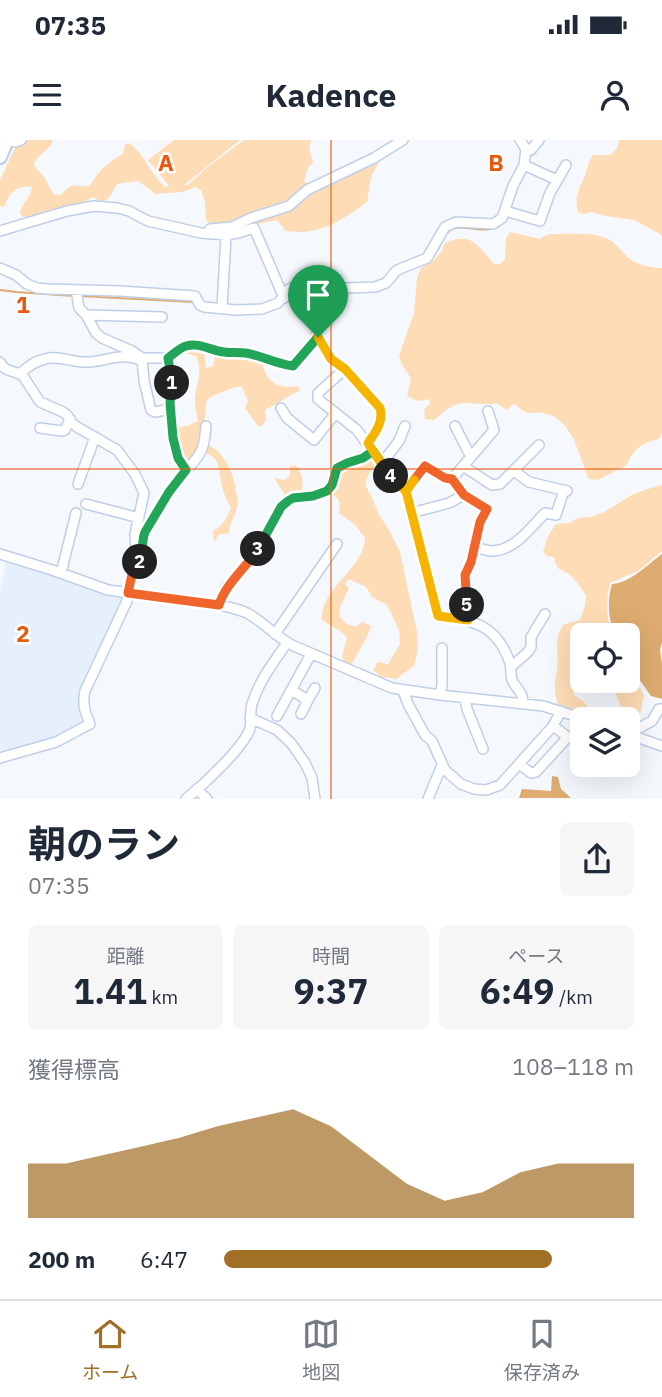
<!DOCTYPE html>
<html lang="ja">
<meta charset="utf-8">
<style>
body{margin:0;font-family:"IBM Plex Sans","Noto Sans JP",sans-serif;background:#f6f6f7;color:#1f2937;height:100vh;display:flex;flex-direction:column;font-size:26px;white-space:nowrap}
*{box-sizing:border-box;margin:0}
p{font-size:23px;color:#747a83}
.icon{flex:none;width:38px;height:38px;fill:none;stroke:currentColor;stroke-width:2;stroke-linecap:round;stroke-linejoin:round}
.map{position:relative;height:659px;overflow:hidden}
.drawer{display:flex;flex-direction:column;background:#fff;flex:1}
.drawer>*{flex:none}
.fabs{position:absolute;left:570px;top:483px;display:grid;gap:14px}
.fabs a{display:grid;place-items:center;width:70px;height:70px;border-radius:10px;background:#fff;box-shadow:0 7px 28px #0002;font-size:35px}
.pin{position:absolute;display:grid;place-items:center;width:60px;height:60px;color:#fff;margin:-72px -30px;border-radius:50% 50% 50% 0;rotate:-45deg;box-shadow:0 0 7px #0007}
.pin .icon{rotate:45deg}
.km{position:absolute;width:35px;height:35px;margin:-18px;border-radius:50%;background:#222;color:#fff;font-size:19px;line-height:35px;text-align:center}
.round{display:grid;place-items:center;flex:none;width:74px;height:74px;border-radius:10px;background:#f6f6f7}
.summary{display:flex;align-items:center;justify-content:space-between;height:119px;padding:0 28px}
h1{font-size:38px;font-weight:700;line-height:52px}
.figures{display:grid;grid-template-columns:repeat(3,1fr);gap:10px;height:119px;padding:7px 28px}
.figures div{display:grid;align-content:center;border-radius:10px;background:#f6f6f7;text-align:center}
.figures b{font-size:35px;font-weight:700}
.figures small{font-size:19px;font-weight:400}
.figures p{font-size:19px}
.chart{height:196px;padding:14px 28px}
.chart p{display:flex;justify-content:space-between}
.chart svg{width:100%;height:126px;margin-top:7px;fill:#a26f26;opacity:.7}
ul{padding:0 28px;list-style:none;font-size:23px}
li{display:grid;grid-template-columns:112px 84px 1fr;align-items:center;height:52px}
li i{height:18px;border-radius:9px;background:#a26f26}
.status{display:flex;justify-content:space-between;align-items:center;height:49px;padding:0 35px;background:#fff;direction:ltr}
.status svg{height:19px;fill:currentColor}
header{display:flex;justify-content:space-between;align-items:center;height:91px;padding:0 28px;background:#fff;font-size:32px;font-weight:700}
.tabs{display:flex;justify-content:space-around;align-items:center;height:98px;border-top:2px solid #e0e1e3;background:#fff;font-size:19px;color:#747a83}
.tabs a{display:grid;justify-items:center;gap:4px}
.tabs .on{color:#a26f26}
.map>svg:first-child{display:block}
.built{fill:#e6effc}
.green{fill:#feddb6}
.water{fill:#deac70}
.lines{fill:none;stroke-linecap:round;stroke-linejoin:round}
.stream{stroke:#deac70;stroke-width:2}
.minor-casing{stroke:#bfcfe9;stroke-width:12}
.highway-casing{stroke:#bfcfe9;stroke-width:16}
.minor{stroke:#fff;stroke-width:9}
.highway{stroke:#fff;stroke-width:12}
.split-1-casing{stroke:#fff;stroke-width:14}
.split-2-casing{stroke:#fff;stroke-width:14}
.split-3-casing{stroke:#fff;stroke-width:14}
.split-4-casing{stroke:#fff;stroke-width:14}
.split-5-casing{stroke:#fff;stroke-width:14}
.split-6-casing{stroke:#fff;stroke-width:14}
.split-7-casing{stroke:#fff;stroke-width:14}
.split-1{stroke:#22a559;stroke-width:9}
.split-2{stroke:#22a559;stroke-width:9}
.split-3{stroke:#f0652b;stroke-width:9}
.split-4{stroke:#22a559;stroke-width:9}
.split-5{stroke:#f5b400;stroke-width:9}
.split-6{stroke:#f0652b;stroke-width:9}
.split-7{stroke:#f5b400;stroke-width:9}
.grid{fill:none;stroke:#e8590c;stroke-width:2;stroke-opacity:0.55}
.grid-label{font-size:23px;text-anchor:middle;font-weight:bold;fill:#e8590c;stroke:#fff;stroke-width:5;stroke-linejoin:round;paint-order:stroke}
</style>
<div class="status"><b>07:35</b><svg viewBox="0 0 49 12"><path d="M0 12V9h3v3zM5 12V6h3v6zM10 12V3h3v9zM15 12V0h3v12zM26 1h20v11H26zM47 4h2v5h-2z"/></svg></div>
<header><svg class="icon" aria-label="menu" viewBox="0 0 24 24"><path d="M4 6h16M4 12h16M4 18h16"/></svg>Kadence<svg class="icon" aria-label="person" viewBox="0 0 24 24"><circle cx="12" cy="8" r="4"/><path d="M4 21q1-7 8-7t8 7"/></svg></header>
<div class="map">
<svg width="662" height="659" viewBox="0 0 662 659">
<rect width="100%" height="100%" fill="#f5f8fd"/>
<path class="built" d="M7 419 122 455 124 459 77 561 82 585 41 604 0 613V452Z"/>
<path class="green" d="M25 0H53C50 11 39 12 34 24 36 30 40 32 44 37 49 43 49 50 55 55H61C74 40 74 48 90 46 97 32 108 22 123 14L125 5 129 3C145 14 151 35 165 47L169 46 148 20 174 0H240L183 46 189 44 209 26 244 0H311L309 9 313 22 308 28 304 41 317 48 380 20 371 37 367 62C351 74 330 88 310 91 302 93 294 91 286 91L277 80 248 86 211 84 206 80 205 62 201 50 195 47 183 52 156 54 138 41 117 44 109 58 103 62 92 57C74 71 46 76 23 77L20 73C22 63 31 57 32 47 17 44 9 53 4 67L0 66V40L14 10Z
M619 0H662V98L660 94 634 80 605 76 592 72 583 74 578 72C573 54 581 48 586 32 588 25 589 21 593 15H611L617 8Z
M510 92 540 99C548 93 551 94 561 94 577 94 595 92 610 100 618 105 623 114 630 119 638 125 652 128 662 128V293L659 299C642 303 633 309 627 325L598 340 589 339C578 315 574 280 544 273 539 271 533 274 528 273 523 272 518 266 514 264L507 270 496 263C485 266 476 263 465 263 453 263 443 272 434 280L425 279 424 269 430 264V259L418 261 407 256 411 238 402 225 399 216 414 173 417 138 421 128 434 120 441 112 445 103C472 91 478 106 494 124H500L505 119 506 98Z
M188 209H195L204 213 206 228 213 226 215 216C223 217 231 215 239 215 247 215 255 220 262 223 266 242 279 250 298 246L300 250 265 270 266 280 261 287 257 285 245 268 248 261 242 247H235L210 257 206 262 204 288 200 290V299C207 304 217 309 222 316 232 329 238 349 237 366 236 375 229 383 229 393L218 395 214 403 213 391C223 385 227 379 231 368 227 361 224 354 222 347 218 327 221 311 195 313L188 320C178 311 178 301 179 287L187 286 198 281C197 273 194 265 195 257 197 242 203 230 196 216L185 213Z
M369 319H373L377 325 372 329 366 339V347L371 356 380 376 389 390 400 412 417 492 418 510 414 526 396 539 381 537 373 530 378 522 388 524 400 504 399 490 387 465 372 457 366 447 349 439 345 444 349 448 339 470 340 477 347 484 356 487 362 482 371 486C367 500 358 511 352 524L345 523 342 516 347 498 343 493 322 480C319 449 365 428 365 398L355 385 339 373C340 364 341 359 332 355 316 363 303 360 288 366L283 360 284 353 274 338 285 340 290 335V326L295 325C303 333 304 344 301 354L308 359 324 356 331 351 339 333 345 328Z
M662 345V411L638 431 610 443C606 461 605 479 614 495H583V514L581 521 583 523V541H587L586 545 582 547H575L573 554 584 562 589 569 585 573 558 564C553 549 555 545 557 530 560 511 552 504 563 485L580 480 585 466 586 455C581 449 576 440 570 435 560 428 557 431 554 417L547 416 543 412 548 396 556 384 569 383 578 378 591 377 604 372 632 355 647 349Z
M628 522 644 556 638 584 628 588V579H616L618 573 622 570 613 546V541H628Z"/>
<path class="water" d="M662 414V502L660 510 662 524V559L651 556 637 536 628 515V495H616C608 480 607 461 612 444 630 443 647 425 662 414Z
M552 636 558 637 561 649 571 658H519L522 649 551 651Z"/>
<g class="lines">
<path class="stream" d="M433 116C440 108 442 97 449 91 461 80 488 100 504 81
M0 150 16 152 74 156
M376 151 389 145
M80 156 193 162"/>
<g class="minor-casing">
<path id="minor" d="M10 0 15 2 21 0
M526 9 531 10 539 0
M524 25 557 40
M505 71 540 81 550 53 566 25
M210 89 232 87 251 78 289 66 307 50 374 18 403 0
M0 91 67 71 94 66 117 68 129 71 148 81 201 93 226 95 238 93 254 88 284 158
M0 128 16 135 27 144 37 148 48 149 120 151 195 156 200 165 204 167 236 170 262 169 278 163 289 149 313 140 345 148 375 147 386 143 396 131 402 128 427 118 445 87 456 82 493 84 502 78 513 46 524 25 526 9 520 0
M345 148C318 172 305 184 330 217 334 223 341 226 346 231 358 243 369 256 380 268 384 282 375 293 368 303
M76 150 79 168 86 175 96 193 102 198 132 211 142 218 144 241 151 270 155 272 170 269
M222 168 226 95
M86 175 162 177
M142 218H168L172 235V249L170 263 173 298 178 318 186 330
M168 218C174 214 179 208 186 206 199 202 211 211 224 212 231 213 238 212 246 213 262 216 276 224 293 226L318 197
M0 222C5 233 15 230 23 236L40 262 63 272 67 275 72 283 77 287 117 310 135 334 144 353 135 394 136 412 127 461 85 551C82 564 85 572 90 584L56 602 0 618
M345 229 318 253V259L357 290 391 337 406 350 411 373
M20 234C27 227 35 221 45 219 59 215 71 222 84 222 103 223 121 211 140 220
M281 268 287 278 314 300 335 274
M455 286 471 317
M40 288 62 291 65 290 70 279
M382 323 399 301 405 286
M463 326 492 345 500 344 539 305
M514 331 529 342 567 351
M452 339 494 290 488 271
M78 344 95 297
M406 350 425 326 445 338 452 339 464 355 487 369 480 382 471 422 465 435 468 479
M464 355 449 363 411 373 438 476C474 480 497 485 510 523 512 529 510 535 512 540 517 551 523 550 523 564
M86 364 139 378
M473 407C479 408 485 410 490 411 514 412 530 388 545 373L556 375 564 350
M0 414 52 430 108 450 219 465C229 467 238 469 247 473 264 482 277 498 294 506L392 548 440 555 543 566 585 579
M134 425C147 420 139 402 146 391 155 375 164 358 175 343 183 333 194 324 200 313 205 305 205 295 206 286
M61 433 76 373
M219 465 226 447 243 430 255 413 281 367 293 358 313 356 327 350 332 345 337 328C349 320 360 320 373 311
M275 494 337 404
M511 527 528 512 531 507V497L545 474
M291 550 308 560 301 574
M403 551 408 564 425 595 432 601 445 630 461 644 474 649 486 650 500 645 553 586 561 571
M440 555 442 545V508
M465 558 467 569 483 609
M308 560 315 548
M277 576 311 514
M250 578 277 590 291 603 305 623 312 638 315 659
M628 594 652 581 659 569H662
M628 594 662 606
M519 624 531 633 536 632 568 597 553 586
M197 649 207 659
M186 659C204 644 240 611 249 591 253 583 249 573 252 564 259 541 273 523 287 503
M428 659 442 625"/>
</g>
<g class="highway-casing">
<path id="highway" d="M0 17 7 0"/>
</g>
<use href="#minor" class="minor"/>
<use href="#highway" class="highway"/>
</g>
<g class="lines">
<g class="split-1-casing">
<path id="split-1" d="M172 243 168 218C174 214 179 208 186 206 199 202 212 211 224 212 231 213 238 212 246 213 263 216 276 224 293 226L318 197"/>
</g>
<g class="split-2-casing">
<path id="split-2" d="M140 422C144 412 141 402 145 392L169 352 186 330 178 318 173 298 170 263 172 243"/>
</g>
<g class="split-3-casing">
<path id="split-3" d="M140 422 134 425 128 453 219 465C226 443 245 429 258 409"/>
</g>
<g class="split-4-casing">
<path id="split-4" d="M258 409 281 367 288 361 293 358 313 356 327 351 332 345 337 328 347 323 363 318 373 311 391 336"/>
</g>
<g class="split-5-casing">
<path id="split-5" d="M391 336 406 351 438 476 468 480 467 465"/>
</g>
<g class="split-6-casing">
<path id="split-6" d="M414 340 425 326 445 338 452 339 464 355 487 369 480 382 471 422 465 435 467 465"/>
</g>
<g class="split-7-casing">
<path id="split-7" d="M318 197 331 219 345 229 380 268C384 282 375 293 368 303 379 320 390 338 406 351L414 340"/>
</g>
<use href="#split-1" class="split-1"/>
<use href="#split-2" class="split-2"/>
<use href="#split-3" class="split-3"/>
<use href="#split-4" class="split-4"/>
<use href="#split-5" class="split-5"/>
<use href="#split-6" class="split-6"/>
<use href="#split-7" class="split-7"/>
</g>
<path class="grid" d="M331 0V659M0 329H662"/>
<g class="grid-label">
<text x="166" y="31">A</text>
<text x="496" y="31">B</text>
<text x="23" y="173">1</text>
<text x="23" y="502">2</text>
</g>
</svg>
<div class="fabs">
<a><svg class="icon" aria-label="locate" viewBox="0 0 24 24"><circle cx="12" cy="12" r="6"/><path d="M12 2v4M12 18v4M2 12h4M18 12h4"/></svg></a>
<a><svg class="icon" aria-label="layers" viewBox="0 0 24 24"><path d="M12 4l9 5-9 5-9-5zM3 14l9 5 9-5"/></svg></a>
</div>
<div class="pin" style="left:318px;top:197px;background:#1e9e55"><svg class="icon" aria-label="arrive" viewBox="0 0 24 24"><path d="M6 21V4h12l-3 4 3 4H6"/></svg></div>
<b class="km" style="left:172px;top:243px">1</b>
<b class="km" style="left:140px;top:422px">2</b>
<b class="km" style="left:258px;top:409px">3</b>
<b class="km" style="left:391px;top:336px">4</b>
<b class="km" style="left:467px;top:465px">5</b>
</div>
<section class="drawer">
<div class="summary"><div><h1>朝のラン</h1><p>07:35</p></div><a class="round"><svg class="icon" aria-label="share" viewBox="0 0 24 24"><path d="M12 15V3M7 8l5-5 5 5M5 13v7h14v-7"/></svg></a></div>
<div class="figures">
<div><p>距離</p><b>1.41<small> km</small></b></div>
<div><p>時間</p><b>9:37</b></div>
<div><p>ペース</p><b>6:49<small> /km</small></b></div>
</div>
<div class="chart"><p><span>獲得標高</span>108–118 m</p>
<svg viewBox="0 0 160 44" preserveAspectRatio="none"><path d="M0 44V25L10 25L20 22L30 19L40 16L50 12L60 9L70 6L80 12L90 22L100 32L110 38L120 35L130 28L140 25L150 25L160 25V44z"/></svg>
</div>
<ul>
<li><b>200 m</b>6:47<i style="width:80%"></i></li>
</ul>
</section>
<nav class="tabs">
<a class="on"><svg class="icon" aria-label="home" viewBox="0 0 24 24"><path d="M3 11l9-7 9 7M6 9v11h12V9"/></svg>ホーム</a>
<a><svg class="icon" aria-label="map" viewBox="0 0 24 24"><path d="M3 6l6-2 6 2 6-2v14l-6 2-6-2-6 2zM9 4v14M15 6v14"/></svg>地図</a>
<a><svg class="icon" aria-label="saved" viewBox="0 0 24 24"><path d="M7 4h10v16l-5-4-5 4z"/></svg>保存済み</a>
</nav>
